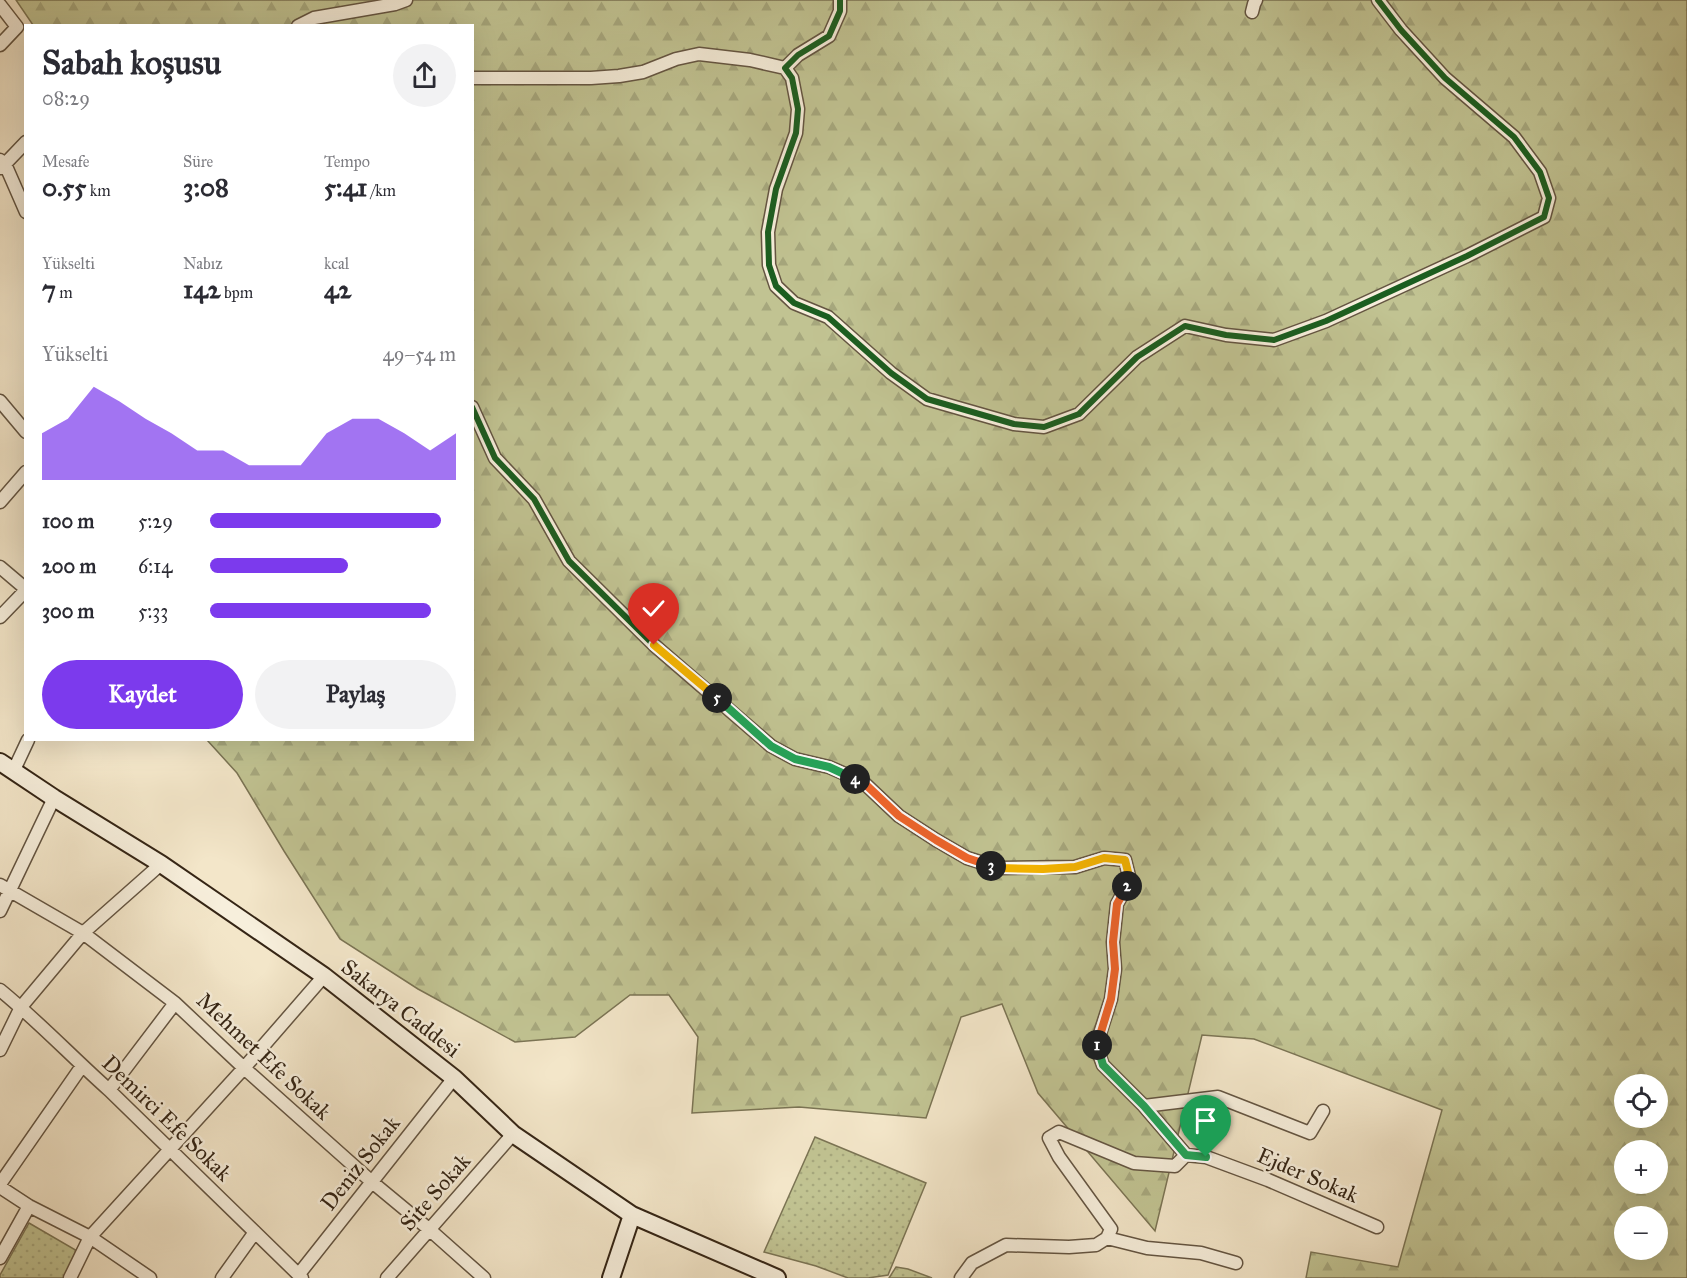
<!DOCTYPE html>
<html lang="tr">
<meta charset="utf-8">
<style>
body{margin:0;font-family:"IM FELL Great Primer",serif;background:#f2f2f3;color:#2b2b33;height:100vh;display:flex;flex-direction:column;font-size:22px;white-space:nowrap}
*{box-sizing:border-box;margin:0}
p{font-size:20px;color:#7c7c81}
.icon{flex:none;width:33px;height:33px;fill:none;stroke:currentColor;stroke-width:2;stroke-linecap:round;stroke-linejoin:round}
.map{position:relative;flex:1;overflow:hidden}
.drawer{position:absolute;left:24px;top:24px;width:450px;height:717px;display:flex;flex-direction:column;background:#fff;border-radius:0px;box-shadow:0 6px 24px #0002}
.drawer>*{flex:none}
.buttons{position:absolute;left:1614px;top:1074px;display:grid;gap:12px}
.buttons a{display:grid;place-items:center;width:54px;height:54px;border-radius:50%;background:#fff;box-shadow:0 6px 24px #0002;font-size:30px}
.pin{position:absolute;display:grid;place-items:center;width:51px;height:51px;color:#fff;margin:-62px -26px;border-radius:50% 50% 50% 0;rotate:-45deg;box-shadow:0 0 6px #0007}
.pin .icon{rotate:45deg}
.km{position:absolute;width:30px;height:30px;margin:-15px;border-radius:50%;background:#222;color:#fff;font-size:16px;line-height:30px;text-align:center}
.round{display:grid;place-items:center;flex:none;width:63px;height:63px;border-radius:32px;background:#f2f2f3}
.overview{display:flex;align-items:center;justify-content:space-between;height:102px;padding:0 18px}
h1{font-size:33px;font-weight:700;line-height:45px}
.metrics{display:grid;grid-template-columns:repeat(3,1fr);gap:9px;height:102px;padding:6px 18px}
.metrics div{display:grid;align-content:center}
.metrics b{font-size:26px;font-weight:700}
.metrics small{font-size:16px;font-weight:400}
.metrics p{font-size:16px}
.chart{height:168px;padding:12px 18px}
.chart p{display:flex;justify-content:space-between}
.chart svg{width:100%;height:108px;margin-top:6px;fill:#7c3aed;opacity:.7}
.primary-button{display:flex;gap:12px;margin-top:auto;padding:12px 18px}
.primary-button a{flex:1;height:69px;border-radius:36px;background:#7c3aed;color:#fff;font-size:24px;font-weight:700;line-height:69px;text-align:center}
.primary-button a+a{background:#f2f2f3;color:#2b2b33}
ul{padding:0 18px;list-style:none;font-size:20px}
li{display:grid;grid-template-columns:96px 72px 1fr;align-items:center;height:45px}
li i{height:15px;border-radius:8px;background:#7c3aed}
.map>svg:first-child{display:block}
.forest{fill:url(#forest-firs);stroke:#7b7454;stroke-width:1.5;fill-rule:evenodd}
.park{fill:url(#park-dots);stroke:#7b7454;stroke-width:1.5}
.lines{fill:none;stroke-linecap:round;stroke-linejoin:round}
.street-casing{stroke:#645542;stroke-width:15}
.secondary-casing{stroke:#352515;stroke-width:20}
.street{stroke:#f7efdc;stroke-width:12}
.secondary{stroke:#f7efdc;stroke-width:16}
.cycleway-casing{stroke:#f7efdc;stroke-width:10}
.cycleway{stroke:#1b5e20;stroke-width:6}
.split-1-casing{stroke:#fff;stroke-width:12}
.split-2-casing{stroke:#fff;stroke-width:12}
.split-3-casing{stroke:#fff;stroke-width:12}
.split-4-casing{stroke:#fff;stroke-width:12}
.split-5-casing{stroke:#fff;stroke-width:12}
.split-6-casing{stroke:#fff;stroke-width:12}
.split-1{stroke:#22a559;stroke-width:8}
.split-2{stroke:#f0652b;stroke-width:8}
.split-3{stroke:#f5b400;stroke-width:8}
.split-4{stroke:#f0652b;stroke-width:8}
.split-5{stroke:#22a559;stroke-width:8}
.split-6{stroke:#f5b400;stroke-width:8}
.labels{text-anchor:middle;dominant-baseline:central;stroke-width:5;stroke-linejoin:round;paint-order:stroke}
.street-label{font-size:22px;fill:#352515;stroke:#f7efdc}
</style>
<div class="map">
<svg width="1687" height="1278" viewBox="0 0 1687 1278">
<defs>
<pattern id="forest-firs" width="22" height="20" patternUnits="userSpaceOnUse" patternTransform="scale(1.5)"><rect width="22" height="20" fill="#c1c392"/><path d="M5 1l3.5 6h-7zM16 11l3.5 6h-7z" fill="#a6a77d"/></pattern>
<pattern id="park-dots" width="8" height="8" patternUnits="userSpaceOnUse" patternTransform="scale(1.5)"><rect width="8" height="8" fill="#c1c392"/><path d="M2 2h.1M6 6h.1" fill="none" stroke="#a6a77d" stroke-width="1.8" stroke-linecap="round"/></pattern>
</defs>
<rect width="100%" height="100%" fill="#f3e6c9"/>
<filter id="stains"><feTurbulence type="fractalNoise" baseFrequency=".00333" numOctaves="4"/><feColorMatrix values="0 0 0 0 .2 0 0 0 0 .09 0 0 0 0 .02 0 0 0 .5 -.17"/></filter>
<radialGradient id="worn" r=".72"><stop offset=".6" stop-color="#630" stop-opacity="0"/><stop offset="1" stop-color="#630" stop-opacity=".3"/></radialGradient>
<path class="forest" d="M16 0H1687V1278H1306L1311 1252 1398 1267 1442 1110 1254 1039 1202 1035 1155 1231 1038 1093 1002 1004 961 1017 926 1118 799 1107 692 1113 698 1037 669 995H630L575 1037 515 1042 418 989 340 939 284 851 237 773 207 740H472V26L33 25ZM1624 1084H1658V1118H1624ZM1624 1150H1658V1184H1624ZM1624 1216H1658V1250H1624Z"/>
<path class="park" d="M815 1137 926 1183 888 1275 868 1278H848L816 1266 764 1252Z
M29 1223 79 1252 65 1278H0V1275Z
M896 1267 908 1269 932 1278H889Z"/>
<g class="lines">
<g class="street-casing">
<path id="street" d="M840 0V11L829 36 798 55 785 68 792 78 798 109 796 133 776 189 768 232 769 265 776 286 794 303 828 317 891 373 927 399 1014 424 1044 427 1079 414 1137 357 1185 326 1226 335 1274 340 1326 321 1467 256 1544 217 1549 198 1540 172 1514 137 1445 78 1401 30 1378 0
M0 5 17 27 0 45
M1252 12 1254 4 1256 0
M298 26 314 18 395 4 406 0
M472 78H591L619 76 643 72 676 59 699 54 750 60 785 68
M0 160 5 164 26 212
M1 168 26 142
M0 401 26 432
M472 407 495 458 534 499 569 561 654 645 771 746 795 759 829 767 863 782 899 816 936 840 967 858 999 868 1075 867 1104 858 1125 860 1130 880 1117 904 1113 942 1115 969 1111 999 1096 1046 1103 1065 1144 1106 1186 1155
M0 502 26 472
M0 567 26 589
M0 617 26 590
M13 772 28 740
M0 885 83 933 175 1003 244 1068 372 1182 430 1230 484 1278
M0 911 54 798
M0 990C38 1021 72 1057 109 1090L302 1278
M0 1050 21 1007 83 933 161 864
M109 1090 175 1003
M1144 1106 1218 1097 1310 1133 1323 1111
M0 1184 82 1066
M0 1187 29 1206 90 1237 150 1278
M1107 1238 1147 1248 1201 1253 1236 1263
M0 1258 29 1206
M299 1274 454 1078
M70 1278 90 1237 244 1068 324 976
M222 1278 255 1232
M387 1278 513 1134
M961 1278 972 1263 1006 1245 1069 1247 1096 1245 1107 1238 1111 1229 1059 1157 1049 1138 1059 1132 1134 1163 1175 1166 1186 1155 1206 1157 1268 1180 1377 1227"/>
</g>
<g class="secondary-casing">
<path id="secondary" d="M0 762 54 798 161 864 324 976 454 1078 513 1134 632 1215 777 1278
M611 1278 632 1215"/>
</g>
<use href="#street" class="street"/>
<use href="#secondary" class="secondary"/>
<g class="cycleway-casing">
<path id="cycleway" d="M840 0V11L829 36 798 55 785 68 792 78 798 109 796 133 776 189 768 232 769 265 776 286 794 303 828 317 891 373 927 399 1014 424 1044 427 1079 414 1137 357 1185 326 1226 335 1274 340 1326 321 1467 256 1544 217 1549 198 1540 172 1514 137 1445 78 1401 30 1378 0
M472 407 495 458 534 499 569 561 654 645 771 746 795 759 829 767 863 782 899 816 936 840 967 858 999 868 1075 867 1104 858 1125 860 1130 880 1117 904 1113 942 1115 969 1111 999 1096 1046 1103 1065 1144 1106 1186 1155"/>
</g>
<use href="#cycleway" class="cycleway"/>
</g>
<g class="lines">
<g class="split-1-casing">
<path id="split-1" d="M1097 1045 1103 1065 1144 1106 1186 1155 1206 1157"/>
</g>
<g class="split-2-casing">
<path id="split-2" d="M1097 1045 1111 999 1115 969 1113 942 1117 904 1127 886"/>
</g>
<g class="split-3-casing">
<path id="split-3" d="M991 866 999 868 1043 869 1075 867 1104 858 1125 860 1130 880 1127 886"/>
</g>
<g class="split-4-casing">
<path id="split-4" d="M855 779 863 782 899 816 936 840 967 858 991 866"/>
</g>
<g class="split-5-casing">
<path id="split-5" d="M717 698 771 746 795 759 829 767 855 779"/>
</g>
<g class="split-6-casing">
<path id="split-6" d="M654 645 717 698"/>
</g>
<use href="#split-1" class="split-1"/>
<use href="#split-2" class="split-2"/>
<use href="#split-3" class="split-3"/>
<use href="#split-4" class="split-4"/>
<use href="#split-5" class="split-5"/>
<use href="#split-6" class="split-6"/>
</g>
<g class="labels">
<g class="street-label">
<text transform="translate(401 1008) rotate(38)">Sakarya Caddesi</text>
<text transform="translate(264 1056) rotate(43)">Mehmet Efe Sokak</text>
<text transform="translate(167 1118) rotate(44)">Demirci Efe Sokak</text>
<text transform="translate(360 1163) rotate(-52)">Deniz Sokak</text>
<text transform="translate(1308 1175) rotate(23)">Ejder Sokak</text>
<text transform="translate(435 1192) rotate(-49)">Site Sokak</text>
</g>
</g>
<rect width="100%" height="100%" filter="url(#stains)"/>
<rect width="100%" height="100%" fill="url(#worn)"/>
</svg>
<div class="buttons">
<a><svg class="icon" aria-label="locate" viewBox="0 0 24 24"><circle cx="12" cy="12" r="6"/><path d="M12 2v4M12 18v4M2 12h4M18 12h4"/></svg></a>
<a>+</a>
<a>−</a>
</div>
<div class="pin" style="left:1206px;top:1157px;background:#1e9e55"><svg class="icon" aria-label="arrive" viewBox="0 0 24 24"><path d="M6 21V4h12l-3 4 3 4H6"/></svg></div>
<div class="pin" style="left:654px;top:645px;background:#d93025"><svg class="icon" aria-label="check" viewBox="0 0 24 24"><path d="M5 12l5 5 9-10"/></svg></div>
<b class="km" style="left:1097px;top:1045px">1</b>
<b class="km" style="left:1127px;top:886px">2</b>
<b class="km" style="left:991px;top:866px">3</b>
<b class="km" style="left:855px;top:779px">4</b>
<b class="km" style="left:717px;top:698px">5</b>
<section class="drawer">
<div class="overview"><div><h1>Sabah koşusu</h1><p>08:29</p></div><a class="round"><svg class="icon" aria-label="share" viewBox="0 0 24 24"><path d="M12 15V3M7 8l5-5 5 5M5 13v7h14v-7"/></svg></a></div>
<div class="metrics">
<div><p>Mesafe</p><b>0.55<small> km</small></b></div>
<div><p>Süre</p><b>3:08</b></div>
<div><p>Tempo</p><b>5:41<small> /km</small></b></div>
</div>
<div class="metrics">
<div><p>Yükselti</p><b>7<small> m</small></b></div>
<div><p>Nabız</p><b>142<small> bpm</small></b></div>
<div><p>kcal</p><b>42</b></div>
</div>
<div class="chart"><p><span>Yükselti</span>49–54 m</p>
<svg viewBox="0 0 160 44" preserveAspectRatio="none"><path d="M0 44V25L10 19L20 6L30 12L40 19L50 25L60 32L70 32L80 38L90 38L100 38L110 25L120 19L130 19L140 25L150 32L160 25V44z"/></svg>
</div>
<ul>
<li><b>100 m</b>5:29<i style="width:94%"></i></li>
<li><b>200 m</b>6:14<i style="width:56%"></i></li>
<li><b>300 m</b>5:33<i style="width:90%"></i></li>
</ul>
<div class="primary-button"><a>Kaydet</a><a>Paylaş</a></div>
</section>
</div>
